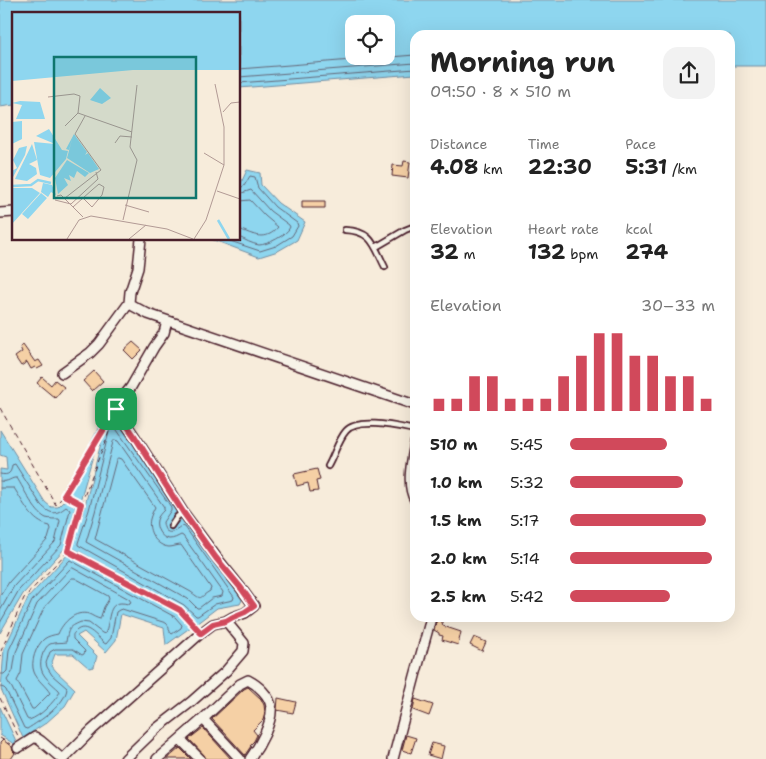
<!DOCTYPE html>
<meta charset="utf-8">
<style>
body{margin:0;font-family:"Shantell Sans",sans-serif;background:#f2f2f2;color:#222;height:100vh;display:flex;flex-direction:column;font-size:19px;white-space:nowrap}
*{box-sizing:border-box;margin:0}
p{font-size:16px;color:#767676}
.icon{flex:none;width:28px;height:28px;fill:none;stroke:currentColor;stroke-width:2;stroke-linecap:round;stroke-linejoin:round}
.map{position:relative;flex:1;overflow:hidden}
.drawer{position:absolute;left:410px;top:30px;width:325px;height:592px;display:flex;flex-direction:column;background:#fff;border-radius:15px;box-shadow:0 5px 20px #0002}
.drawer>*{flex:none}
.fabs{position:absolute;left:345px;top:15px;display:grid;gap:10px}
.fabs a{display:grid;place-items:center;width:50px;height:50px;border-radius:10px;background:#fff;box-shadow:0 5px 20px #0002;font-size:25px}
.pin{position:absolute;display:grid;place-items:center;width:42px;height:42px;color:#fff;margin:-21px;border-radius:10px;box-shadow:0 2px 8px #0006}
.round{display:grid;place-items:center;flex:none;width:52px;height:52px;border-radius:15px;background:#f2f2f2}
.overview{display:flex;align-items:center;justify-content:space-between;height:85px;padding:0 20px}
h1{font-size:28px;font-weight:700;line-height:38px}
.figures{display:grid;grid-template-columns:repeat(3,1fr);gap:8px;height:85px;padding:5px 20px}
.figures div{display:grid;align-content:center}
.figures b{font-size:21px;font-weight:700}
.figures small{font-size:14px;font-weight:400}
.figures p{font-size:14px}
.chart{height:140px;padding:10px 20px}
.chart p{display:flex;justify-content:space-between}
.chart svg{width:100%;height:90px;margin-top:5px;stroke:#d1495b;stroke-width:6}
ul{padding:0 20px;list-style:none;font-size:16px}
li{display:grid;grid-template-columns:80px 60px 1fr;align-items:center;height:38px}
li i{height:12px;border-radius:6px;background:#d1495b}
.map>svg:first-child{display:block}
.water{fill:#8ed6ef;stroke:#738da1;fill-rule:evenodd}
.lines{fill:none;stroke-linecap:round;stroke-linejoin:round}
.shore{stroke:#656879;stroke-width:1}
.building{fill:#f5d0a5;stroke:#4a1f2b}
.service-casing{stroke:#4a1f2b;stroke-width:8}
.minor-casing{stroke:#4a1f2b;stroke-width:12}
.path{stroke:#4a1f2b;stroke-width:1;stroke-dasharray:5 4;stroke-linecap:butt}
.service{stroke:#f7f3e8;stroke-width:4.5}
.minor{stroke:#f7f3e8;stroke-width:9}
.route-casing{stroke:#fff;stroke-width:10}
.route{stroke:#d1495b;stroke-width:6}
.inset-river{fill:none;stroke:#8ed6ef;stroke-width:2.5}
.inset-road{fill:none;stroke:#b29a95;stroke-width:1}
.view{fill:#0f766e;fill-opacity:0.15;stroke:#0f766e;stroke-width:2.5}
.inset-edge{fill:none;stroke:#4a1f2b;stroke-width:2.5}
</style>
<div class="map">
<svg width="766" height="759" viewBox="0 0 766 759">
<rect width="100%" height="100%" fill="#f7ecdb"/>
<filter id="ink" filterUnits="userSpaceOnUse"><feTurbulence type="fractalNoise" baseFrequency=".02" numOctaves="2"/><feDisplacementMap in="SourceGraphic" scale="10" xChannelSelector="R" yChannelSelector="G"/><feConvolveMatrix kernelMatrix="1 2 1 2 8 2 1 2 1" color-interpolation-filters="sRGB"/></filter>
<g filter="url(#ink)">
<path class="water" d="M0 0H766V66H730V35H415V74L239 88V14H14V105L0 107ZM354 24H386V56H354Z
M247 170 260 173 261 185 278 203 305 222 297 240 278 251 259 257 211 239H239V198L241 183Z
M109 412 121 426 179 510 175 513 168 523 170 528 176 525 183 517 214 559 242 600 240 604 217 608 196 624 182 609 71 547 84 509Z
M105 414 80 501 67 494Z
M0 430 45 502 51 507H58L65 500 76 506 66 547 23 594 0 633V469L7 470 6 457 0 455Z
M69 553 178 613 191 627 166 645 164 628 121 614 116 640 106 652 84 632 77 636 97 656 94 667 89 668 73 654H55L51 665 56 671 75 689 65 706 46 723 23 738 1 689 4 649 28 598Z
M0 707 16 741 14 744 0 735Z"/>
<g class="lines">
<path class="shore" d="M239 69 415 55
M239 77 415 63
M239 83 415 69
M239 194 251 190 270 211 289 225 290 227C287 235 267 245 259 245 252 244 245 240 239 237
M239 201 250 200 265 216 278 227C266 242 254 235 239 229
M224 239 260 251 276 246 292 236 298 226 297 223 275 207 258 188 255 177 250 176 244 186 239 188
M112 426H114L117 430 171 507V510L163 522C164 536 173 534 182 526L185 527 234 597 233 600 215 604 198 616H196L184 605 78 545V543L89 510 110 428Z
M115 440 118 441 164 507V510C161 513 158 516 157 520 155 528 161 538 169 539 174 539 177 537 181 535L183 536 223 592 222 596 212 598 199 608H197L188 599 86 542 95 512 113 442Z
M118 458 121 459 155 507C153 511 151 515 150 519 147 531 156 546 169 547 173 547 177 545 181 545L211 588 210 591C198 598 203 601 191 592L95 539 116 460Z
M0 474C9 476 11 473 12 465L15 464 41 505C51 515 56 515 66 507L70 510 61 545 19 590 0 623
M0 481C9 483 11 477 17 478 24 489 35 513 46 518 50 519 55 519 59 519L60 521 55 542 14 586 0 611
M0 488H14C24 503 31 522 50 526L51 529 48 539 9 582 0 596
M73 568 129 599 131 602 128 604C106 598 111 620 105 634L102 633 89 623 81 622C68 627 68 630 66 642 61 643 55 642 50 644 46 646 45 650 43 653 36 672 46 678 59 690L60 692C53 703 41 716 29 720L27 719 12 688 8 682 7 680 13 671 16 652 37 604 70 569Z
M72 578H75L108 596 109 599 104 607 100 619C96 618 93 616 89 614 75 610 63 622 58 634 53 635 48 636 44 639 36 646 30 662 34 672 37 680 46 686 50 693L34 709H32L17 681 21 673 23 654 44 608Z
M0 674H4L7 671 9 650 32 601 70 560 175 617 182 625 181 628 172 634C168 631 170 626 166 623L122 609 119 610 116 612 111 638 106 644 104 643C96 636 86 622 76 631 72 635 73 634 73 639L85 651 84 654 82 655 73 649H55L50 652 46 663 47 667 52 675 67 688C66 704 40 721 27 729L24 728 6 690 4 688 0 687"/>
</g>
<path class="building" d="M404 161 410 162 408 178 392 176 393 165 403 166Z
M302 201H325V208H302Z
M133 342 142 350 133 359 124 350Z
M23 345 35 362 39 360 43 366 37 369 35 367 31 369 27 362 21 366 15 357 22 352 20 347Z
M94 371 103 381 92 391 83 381Z
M42 377 51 385 55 380 64 387 55 398 37 383Z
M317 469 320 480 316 481 318 491 310 492 308 483 297 486 294 474Z
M437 619 442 622 443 626 461 632 458 645 442 640 443 636 439 635V633L434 630Z
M474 637 486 642 482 651 470 645Z
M248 687 261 699 264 705 265 713 263 720 253 730 257 735 254 741 250 745 251 746 245 755 212 719 244 689Z
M278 698 296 702 293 713 277 710Z
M415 699 433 705 429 716 413 710Z
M203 728 231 759H206L204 755 189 739Z
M406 735 416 738 411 753 402 750Z
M3 740 12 747 13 751 15 753 11 759H0V743Z
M432 743 444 746 441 759 428 755Z
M180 748 191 759H167Z"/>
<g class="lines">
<g class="service-casing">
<path id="service" d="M345 230C373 231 374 246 385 267
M376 247 405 230 415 226
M328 466C334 456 338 440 346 431 358 417 399 427 415 430
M171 526 177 517 183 512"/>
</g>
<g class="minor-casing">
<path id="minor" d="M0 213 14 212
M129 303 133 306 148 314 415 405
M62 373 90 353 99 344 129 303 130 292 138 268 141 239
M415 443C412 460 406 485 415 500
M203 719 240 759
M180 739 200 759
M18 748 35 737 41 741 62 759
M63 759 92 730 201 633 213 624 226 621 233 617 245 613 254 606 241 588 217 558 183 512 135 437 126 424 116 414 115 409 118 404 131 387 154 347 164 333 167 321
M125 759 156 729 191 702 226 671 243 651 244 643 226 621
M157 759 203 719 240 684 248 680C258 685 270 696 271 707 273 722 259 747 250 759
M393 759 415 676 431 618"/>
</g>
<path class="path" d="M0 408 56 505 64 495 80 504
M65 494 109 420
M68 551 180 610 195 627
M0 660 1 651 24 598 68 551 81 504 112 424
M0 698 19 738
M0 738 10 744"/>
<use href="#service" class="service"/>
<use href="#minor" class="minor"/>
</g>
</g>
<g class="lines" filter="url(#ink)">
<g class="route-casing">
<path id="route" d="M116 409V414L126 424 135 437 183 512 216 558 241 588 254 606 245 612 233 617 226 621 213 624 201 633 180 610 68 551 81 504 64 495Z"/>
</g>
<use href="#route" class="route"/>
</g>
<g transform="translate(12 12)">
<rect width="228" height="228" fill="#f7ecdb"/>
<path d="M0 1H227V58H121L0 69ZM88 76 99 86 90 92 78 88ZM8 89 28 90 33 107H4L10 93 0 91ZM10 109V127L0 132V110ZM37 117 50 138 56 139 54 147 38 166 28 163 22 130 43 132 24 124ZM62 122 75 140 73 143 76 141 87 157 78 161 55 146 61 124 57 138 54 137ZM20 132 25 148 17 152 24 156 25 162 15 169 3 167ZM15 134 13 143 0 167V159L5 156 1 148 7 136ZM55 148 77 161 73 165 65 159 62 166 57 163 59 169 52 166 56 173 46 182 43 166ZM31 171 40 173 44 183 39 180 36 185 29 180ZM0 176H20L28 181 0 212ZM29 181 35 186 16 207 10 202Z" fill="#8ed6ef"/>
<path class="inset-river" d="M0 174 19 173 26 168 39 171M206 208 217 227"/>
<path class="inset-road" d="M36 85 62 82 68 84 66 101 53 114M211 100 219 91 228 90M66 101 120 120M103 131 108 124 120 125M192 141 212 153M205 179 228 187M45 184 49 183 71 205M53 186 89 158 63 122 73 104M43 188 59 192 86 167 84 160M113 193 137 200M61 195 71 186 80 178 87 172 92 175 90 183 80 195 71 186M111 208 125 148 118 135 125 73M55 227 67 208 79 204 155 217 181 227M117 227 134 213M182 227 194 208 212 153V115L203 72"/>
<path class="view" d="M42 45H184V186H42Z"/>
<rect width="228" height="228" class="inset-edge"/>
</g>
</svg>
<div class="fabs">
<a><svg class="icon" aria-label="locate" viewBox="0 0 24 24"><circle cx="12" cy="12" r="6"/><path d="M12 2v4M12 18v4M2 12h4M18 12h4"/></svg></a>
</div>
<div class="pin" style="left:116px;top:409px;background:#1e9e55"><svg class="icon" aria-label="arrive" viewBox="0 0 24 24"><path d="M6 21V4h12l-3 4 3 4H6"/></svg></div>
<section class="drawer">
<div class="overview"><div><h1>Morning run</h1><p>09:50 · 8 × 510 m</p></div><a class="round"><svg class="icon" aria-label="share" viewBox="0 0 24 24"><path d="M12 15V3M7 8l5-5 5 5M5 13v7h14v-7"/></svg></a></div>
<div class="figures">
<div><p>Distance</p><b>4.08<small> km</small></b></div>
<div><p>Time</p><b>22:30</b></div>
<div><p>Pace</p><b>5:31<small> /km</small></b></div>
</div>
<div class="figures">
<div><p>Elevation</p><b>32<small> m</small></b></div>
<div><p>Heart rate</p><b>132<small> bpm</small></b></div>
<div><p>kcal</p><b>274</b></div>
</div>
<div class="chart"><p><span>Elevation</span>30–33 m</p>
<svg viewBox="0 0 160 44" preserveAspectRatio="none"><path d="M5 44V38M15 44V38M25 44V27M35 44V27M45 44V38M55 44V38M65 44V38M75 44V27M85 44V17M95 44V6M105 44V6M115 44V17M125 44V17M135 44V27M145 44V27M155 44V38"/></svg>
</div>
<ul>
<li><b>510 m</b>5:45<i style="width:67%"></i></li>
<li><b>1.0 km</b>5:32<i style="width:78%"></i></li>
<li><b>1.5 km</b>5:17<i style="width:94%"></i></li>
<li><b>2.0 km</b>5:14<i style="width:98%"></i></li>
<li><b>2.5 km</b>5:42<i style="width:69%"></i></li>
</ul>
</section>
</div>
